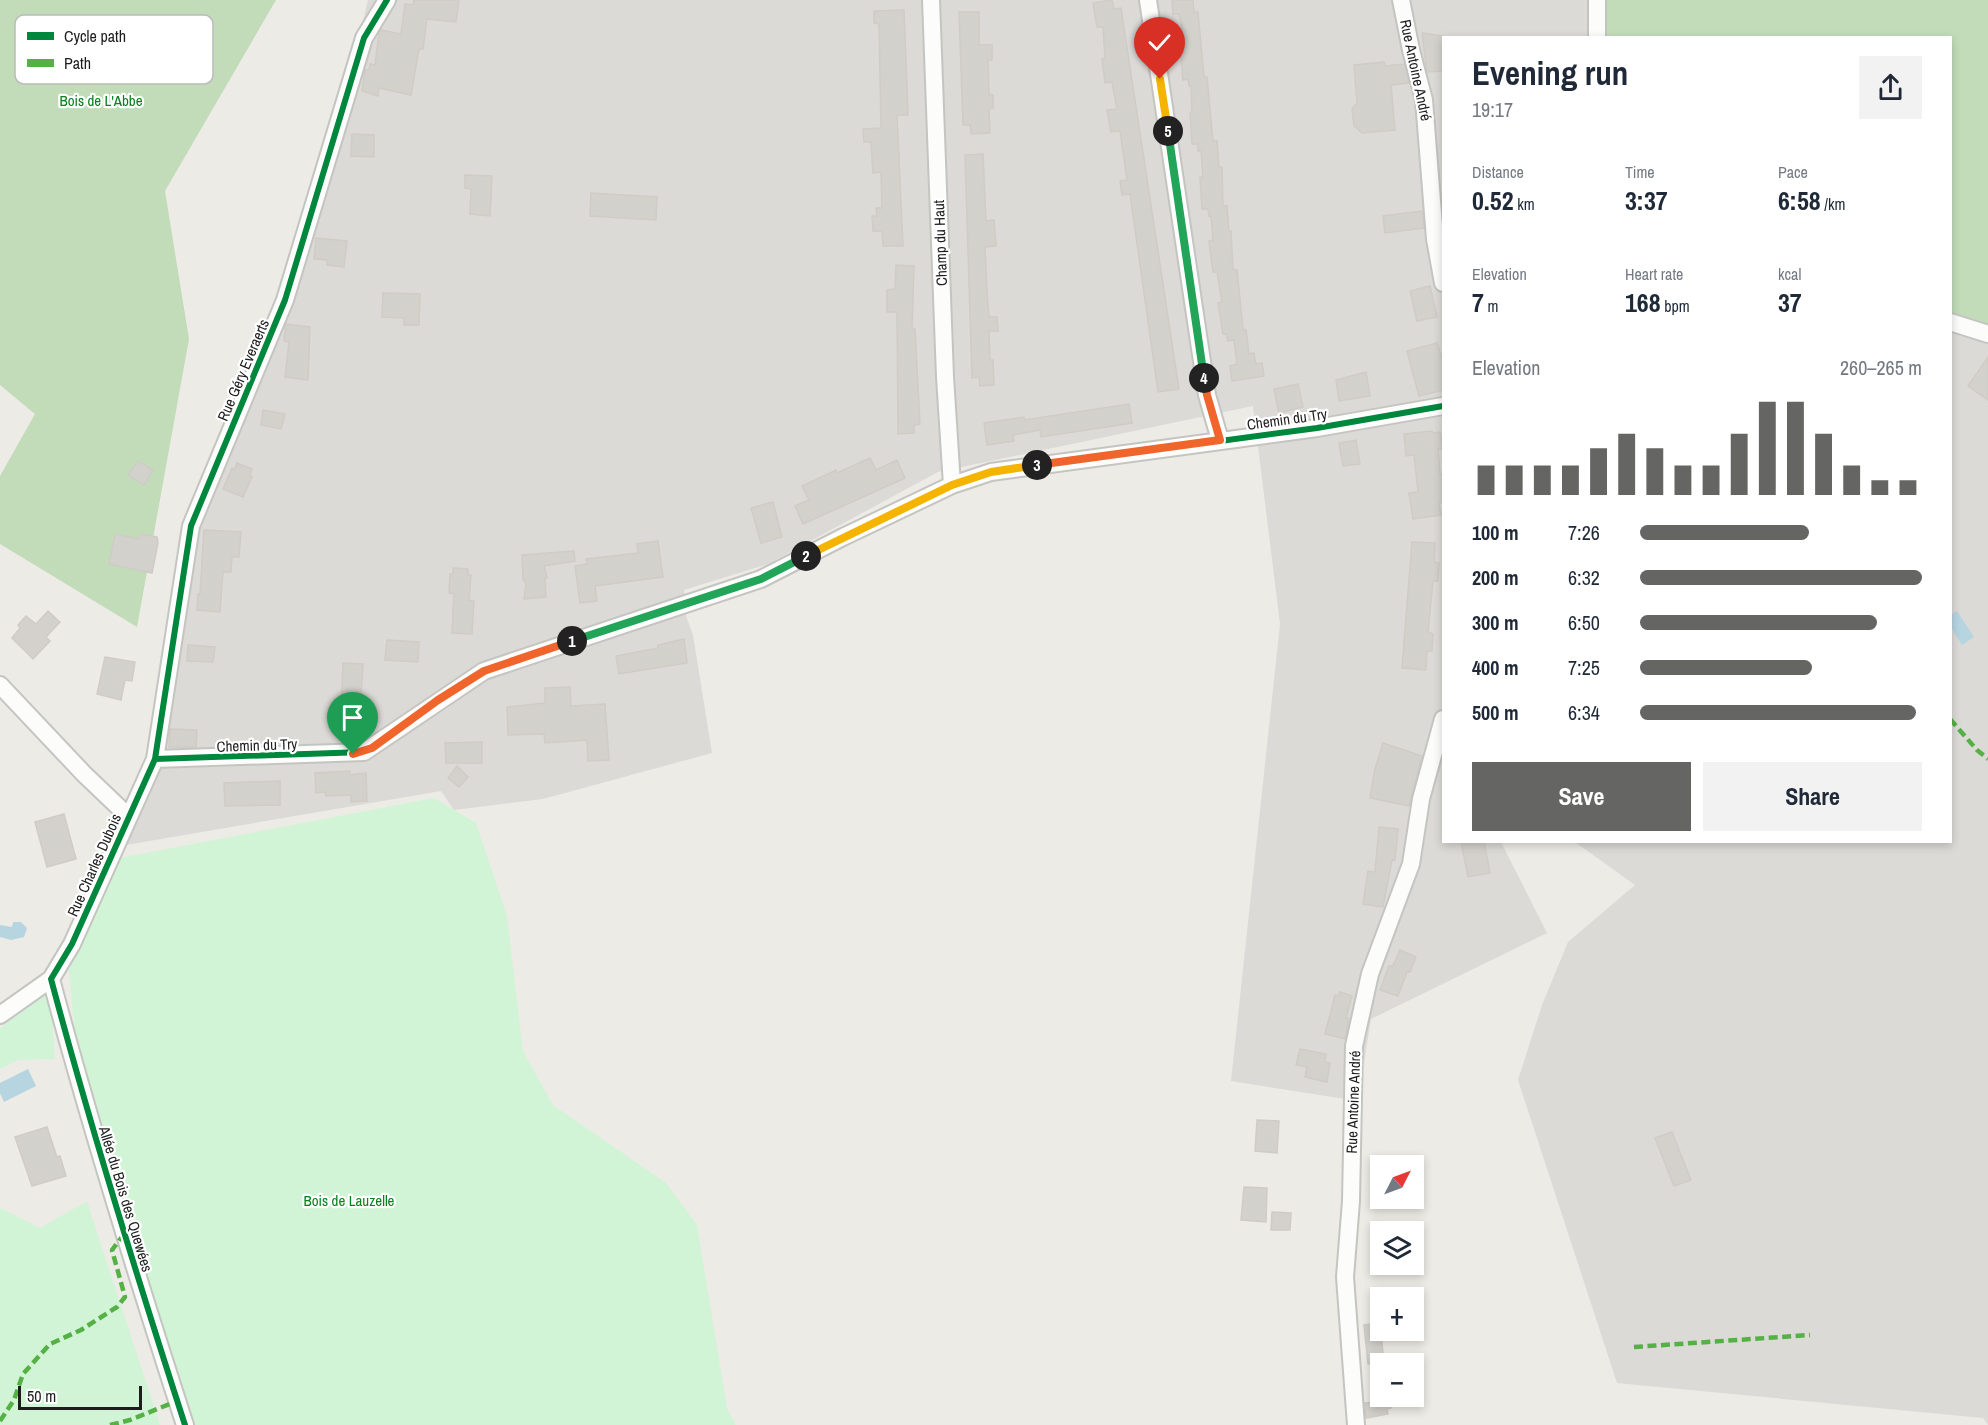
<!DOCTYPE html>
<meta charset="utf-8">
<style>
body{margin:0;font-family:"Archivo Narrow",sans-serif;background:#f2f2f3;color:#1f2937;height:100vh;display:flex;flex-direction:column;font-size:22px;white-space:nowrap}
*{box-sizing:border-box;margin:0}
p{font-size:20px;color:#747a83}
.icon{flex:none;width:33px;height:33px;fill:none;stroke:currentColor;stroke-width:2;stroke-linecap:round;stroke-linejoin:round}
.map{position:relative;flex:1;overflow:hidden}
.drawer{position:absolute;left:1442px;top:36px;width:510px;height:807px;display:flex;flex-direction:column;background:#fff;border-radius:0px;box-shadow:0 3px 9px #0003}
.drawer>*{flex:none}
.needle{width:39px;rotate:48deg}
.tools{position:absolute;left:1370px;top:1155px;display:grid;gap:12px}
.tools a{display:grid;place-items:center;width:54px;height:54px;border-radius:0px;background:#fff;box-shadow:0 3px 9px #0003;font-size:30px}
.scale{position:absolute;left:18px;bottom:15px;width:124px;box-sizing:border-box;padding-left:6px;border:3px solid #1d1d1d;border-top:0;font-size:16px;line-height:21px;white-space:nowrap;color:#1d1d1d;-webkit-text-stroke:4px #fff;paint-order:stroke}
.pin{position:absolute;display:grid;place-items:center;width:51px;height:51px;color:#fff;margin:-62px -26px;border-radius:50% 50% 50% 0;rotate:-45deg;box-shadow:0 0 6px #0007}
.pin .icon{rotate:45deg}
.km{position:absolute;width:30px;height:30px;margin:-15px;border-radius:50%;background:#222;color:#fff;font-size:16px;line-height:30px;text-align:center}
.round{display:grid;place-items:center;flex:none;width:63px;height:63px;border-radius:0px;background:#f2f2f3}
.head{display:flex;align-items:center;justify-content:space-between;height:102px;padding:0 30px}
h1{font-size:33px;font-weight:700;line-height:45px}
.metrics{display:grid;grid-template-columns:repeat(3,1fr);gap:9px;height:102px;padding:6px 30px}
.metrics div{display:grid;align-content:center}
.metrics b{font-size:26px;font-weight:700}
.metrics small{font-size:16px;font-weight:400}
.metrics p{font-size:16px}
.chart{height:168px;padding:12px 30px}
.chart p{display:flex;justify-content:space-between}
.chart svg{width:100%;height:108px;margin-top:6px;stroke:#656563;stroke-width:6}
.button{display:flex;gap:12px;margin-top:auto;padding:12px 30px}
.button a{flex:1;height:69px;border-radius:0px;background:#656563;color:#fff;font-size:24px;font-weight:700;line-height:69px;text-align:center}
.button a+a{background:#f2f2f3;color:#1f2937}
ul{padding:0 30px;list-style:none;font-size:20px}
li{display:grid;grid-template-columns:96px 72px 1fr;align-items:center;height:45px}
li i{height:15px;border-radius:8px;background:#656563}
.map>svg:first-child{display:block}
.residential{fill:#dbdad7}
.forest{fill:#c2dcb9}
.park{fill:#d2f4d6}
.water{fill:#b7d4e1}
.building{fill:#d3d1cc;stroke:#cfccc6;stroke-width:1.5}
.lines{fill:none;stroke-linecap:round;stroke-linejoin:round}
.street-casing{stroke:#c4c4c1;stroke-width:20}
.street{stroke:#fcfcfb;stroke-width:16}
.quiet{stroke:#55b145;stroke-width:4.5;stroke-dasharray:9 4.5;stroke-linecap:butt}
.cycleway-casing{stroke:#fff;stroke-width:10}
.cycleway{stroke:#00873e;stroke-width:6}
.split-1-casing{stroke:#fff;stroke-width:12}
.split-2-casing{stroke:#fff;stroke-width:12}
.split-3-casing{stroke:#fff;stroke-width:12}
.split-4-casing{stroke:#fff;stroke-width:12}
.split-5-casing{stroke:#fff;stroke-width:12}
.split-6-casing{stroke:#fff;stroke-width:12}
.split-1{stroke:#f0652b;stroke-width:8}
.split-2{stroke:#22a559;stroke-width:8}
.split-3{stroke:#f5b400;stroke-width:8}
.split-4{stroke:#f0652b;stroke-width:8}
.split-5{stroke:#22a559;stroke-width:8}
.split-6{stroke:#f5b400;stroke-width:8}
.labels{text-anchor:middle;dominant-baseline:central;stroke-width:4.5;stroke-linejoin:round;paint-order:stroke}
.street-label{font-size:15px;fill:#1d1d1d;stroke:#fff}
.park-label{font-size:15px;fill:#06811e;stroke:#fff}
.key{fill:#fff;stroke:#bbb;stroke-width:1.5}
.key-label{font-size:16px;fill:#1d1d1d}
</style>
<div class="map">
<svg width="1988" height="1425" viewBox="0 0 1988 1425">
<rect width="100%" height="100%" fill="#ecebe5"/>
<path class="residential" d="M368 0H1604V37L1443 38V842H1501L1547 933 1371 1019 1358 1101 1231 1081 1280 624 1253 406 938 472 768 564 684 590 686 616 693 635 712 753 543 799 454 810 441 791 120 846 166 741 192 522 298 291Z
M1950 316 1988 329V1425L1983 1418 1617 1383 1518 1080 1542 1005 1568 942 1635 885 1575 842H1950Z"/>
<path class="forest" d="M0 0H276L165 191 189 339 137 627 0 544V476L35 414 0 385Z
M1604 0H1988V329L1950 316V38H1604Z"/>
<path class="park" d="M434 798 476 823 507 916 523 1051 553 1105 666 1183 697 1225 727 1408 736 1425H185L80 1086 69 971 114 859Z
M50 991 55 1059 18 1060 0 1069V1028Z
M87 1201 160 1425H0V1208L40 1228Z"/>
<path class="water" d="M1957 611 1974 637 1962 645 1950 626V615Z
M13 922H21L27 928 24 937 11 940 0 937V925L12 927Z
M28 1069 36 1086 4 1102 0 1093V1083Z"/>
<path class="building" d="M414 0H459L456 22 427 19 423 49H419L411 95 379 88 378 96 362 91 365 70H369L370 64 375 65 379 33 381 30 401 34 405 4 413 5Z
M1112 0 1114 9 1121 8 1179 389 1158 392 1130 194 1122 195 1120 181 1127 180 1120 131 1111 132 1107 110 1117 109 1112 82 1105 83 1102 59 1105 58 1103 27H1097L1093 3Z
M1172 0H1193L1194 12H1198L1204 77H1207L1213 141H1217L1219 167H1222L1223 206H1227L1229 231H1231L1233 269 1237 270 1243 329 1246 330 1249 354 1254 353 1256 364 1262 363 1264 376 1232 381 1230 366 1237 364 1234 340 1228 341 1226 334H1223L1218 303 1222 302 1217 272H1213L1211 257 1209 241 1213 240 1211 215 1209 216 1208 209H1202L1200 177H1203L1201 151H1198V144H1192L1190 113 1192 112 1191 86H1189L1188 79 1183 80 1180 48H1183L1181 21 1178 14H1173Z
M904 10 908 115H897L903 246H883L882 231H873L872 216H877L876 208H882L881 172 873 173 871 142H864L863 129 881 128 879 24 874 23V11Z
M959 12H979V45H992V60H988L989 94 993 95V108L989 109 990 133 971 134 970 125H963Z
M1422 33 1443 36V71L1427 72Z
M1384 62 1385 66 1404 64 1409 83 1391 85 1395 130 1362 133 1354 126 1352 109 1357 103 1354 65Z
M352 134 374 135V157L351 156Z
M983 154 986 221 994 220 996 246 985 247 987 293 989 317H997L998 331H989L990 360H993L994 385 980 386 979 377 972 378 965 155Z
M465 175 492 176 490 216 470 214 471 189 465 188Z
M591 193 657 197 656 220 590 216Z
M1422 211 1424 228 1385 233 1383 216Z
M316 238 347 241 344 267 327 265V260L314 259Z
M896 265 914 266 912 329H915L920 424 914 425V433L898 434 897 312H887V290L895 289Z
M1430 286 1437 317 1417 321 1410 291Z
M383 293 420 294 419 325H404V318L382 317Z
M286 324 310 327 308 380 285 377 289 342 284 341Z
M1437 343 1443 361V390L1419 396 1407 351Z
M1988 357V400L1968 386Z
M1366 372 1370 396 1339 401 1336 380Z
M1298 384 1303 407 1279 413 1274 389Z
M1129 404 1132 423 1041 437 1040 430 1013 435 1014 441 987 445 984 423 1024 417V420Z
M263 410 285 414 281 429 261 425Z
M1432 431 1433 433 1440 432 1443 449H1438L1440 474H1443V502L1439 503 1441 515 1413 519 1409 493 1418 492 1414 455 1406 456 1404 434Z
M1356 440 1360 464 1343 466 1339 443Z
M870 458 876 470 897 460 905 478 803 524 795 506 809 500 802 486 836 470 837 473Z
M138 461 153 470 144 485 128 475Z
M237 463 252 469 250 475 252 477 243 497 223 489 232 468 234 470Z
M773 502 782 537 761 543 751 508Z
M204 530 241 532 239 557H232L231 572H223L220 612 197 610 198 594H200Z
M115 534 139 539 140 534 157 537 158 543 152 573 109 564Z
M658 541 663 577 595 586 597 601 580 603 575 566 587 564 586 559 638 553 637 544Z
M1412 542 1435 543 1434 562 1439 563 1438 581H1433L1428 632 1433 634 1432 651H1427L1426 670 1402 668Z
M574 551 575 561 544 566 547 578H545L546 597 524 599 526 584 523 579 522 555Z
M453 568 468 569V575H471L469 600 474 601 472 634 452 633 454 594 449 593 450 574H453Z
M48 611 60 622 46 637 50 641 33 659 12 638 20 628 18 625 26 616 36 624Z
M684 639 687 663 619 674 616 656 658 648V645Z
M387 640 419 642 418 662 385 660Z
M188 645 215 647 213 662 187 661Z
M105 657 135 662 132 681 125 680 121 700 97 694Z
M343 663 363 664 360 712 341 711Z
M570 687 571 706 605 704 609 760 588 761 587 740 545 743 544 734 508 735 507 707 545 703V688Z
M170 729 197 730 196 747H169Z
M482 742V763H446L445 743Z
M1383 743 1422 756 1409 806 1370 798 1375 769Z
M457 766 468 777 459 787 448 778Z
M350 771V775L366 773 367 801 351 802V795L326 796 325 792 316 793 315 773Z
M280 781V805L225 806 224 783Z
M64 814 76 859 47 867 35 822Z
M1379 827 1398 829 1395 860H1392L1383 907 1363 904 1368 871 1375 872Z
M1461 842H1484L1490 873 1468 877Z
M1400 950 1416 957 1410 972H1407L1398 996 1380 990 1389 966H1393Z
M1340 992 1352 996 1346 1018 1349 1019 1345 1039 1325 1034 1335 995 1338 996Z
M1300 1049 1326 1054 1325 1062 1330 1063 1327 1082 1305 1077 1307 1067 1296 1065Z
M1257 1120 1279 1121 1277 1153 1255 1151Z
M47 1127 57 1157 60 1156 66 1176 32 1186 15 1137Z
M1672 1132 1691 1180 1674 1186 1655 1138Z
M1244 1187 1267 1188 1266 1222 1241 1220Z
M1272 1212 1291 1213 1290 1230H1271Z
M1380 1323 1384 1364H1368L1364 1325Z
M1373 1396H1389L1391 1408 1387 1409 1388 1414 1366 1418 1365 1403 1373 1402Z"/>
<g class="lines">
<g class="street-casing">
<path id="street" d="M931 0 945 377 952 485
M1148 0 1207 395 1220 440
M1401 0 1411 50 1424 100 1435 239 1443 283
M1597 38V0
M1950 322 1988 334
M0 685 84 774 128 816
M155 759 364 752 484 671 761 579 843 537 952 485 991 472 1317 428 1443 406
M51 979C91 1129 137 1277 185 1425
M0 1015 51 979 72 944 155 759 191 526 285 300 364 38 387 0
M1356 1425 1345 1277 1351 1201 1354 1046 1370 974 1411 864 1421 799 1443 719"/>
</g>
<use href="#street" class="street"/>
<path class="quiet" d="M1950 719 1977 750 1988 759
M1634 1347 1810 1335
M0 1421 14 1400 23 1374 50 1344 81 1330 117 1307 125 1297 112 1250 124 1234
M110 1425 130 1420 177 1401"/>
<g class="cycleway-casing">
<path id="cycleway" d="M155 759 364 752 484 671 761 579 843 537 952 485 991 472 1317 428 1443 406
M185 1425C137 1277 91 1129 51 979L72 944 155 759 191 526 285 300 364 38 387 0"/>
</g>
<use href="#cycleway" class="cycleway"/>
</g>
<g class="lines">
<g class="split-1-casing">
<path id="split-1" d="M353 754 372 748 438 700 484 671 572 641"/>
</g>
<g class="split-2-casing">
<path id="split-2" d="M572 641 761 579 806 556"/>
</g>
<g class="split-3-casing">
<path id="split-3" d="M806 556 952 485 991 472 1037 465"/>
</g>
<g class="split-4-casing">
<path id="split-4" d="M1037 465 1220 440 1207 395 1204 378"/>
</g>
<g class="split-5-casing">
<path id="split-5" d="M1168 131 1204 378"/>
</g>
<g class="split-6-casing">
<path id="split-6" d="M1160 79 1168 131"/>
</g>
<use href="#split-1" class="split-1"/>
<use href="#split-2" class="split-2"/>
<use href="#split-3" class="split-3"/>
<use href="#split-4" class="split-4"/>
<use href="#split-5" class="split-5"/>
<use href="#split-6" class="split-6"/>
</g>
<g class="labels">
<g class="street-label">
<text transform="translate(1416 70) rotate(78)">Rue Antoine André</text>
<text transform="translate(940 243) rotate(-92)">Champ du Haut</text>
<text transform="translate(243 370) rotate(-67)">Rue Géry Everaerts</text>
<text transform="translate(1287 419) rotate(-8)">Chemin du Try</text>
<text transform="translate(257 745) rotate(-2)">Chemin du Try</text>
<text transform="translate(94 865) rotate(-66)">Rue Charles Dubois</text>
<text transform="translate(1353 1102) rotate(-88)">Rue Antoine André</text>
<text transform="translate(126 1199) rotate(73)">Allée du Bois des Quewées</text>
</g>
<g class="park-label">
<text x="101" y="100">Bois de L'Abbe</text>
<text x="349" y="1200">Bois de Lauzelle</text>
</g>
</g>
<rect x="15" y="15" width="198" height="69" rx="9" class="key"/>
<rect x="27" y="32" width="27" height="8" fill="#00873e"/>
<rect x="27" y="59" width="27" height="8" fill="#55b145"/>
<g class="key-label">
<text x="64" y="42">Cycle path</text>
<text x="64" y="69">Path</text>
</g>
</svg>
<div class="tools">
<a><svg class="needle" viewBox="-14 -14 28 28"><path d="M0-13l5 13h-10z" fill="#e53935"/><path d="M0 13l5-13h-10z" fill="#747a83"/></svg></a>
<a><svg class="icon" aria-label="layers" viewBox="0 0 24 24"><path d="M12 4l9 5-9 5-9-5zM3 14l9 5 9-5"/></svg></a>
<a>+</a>
<a>−</a>
</div>
<div class="scale">50 m</div>
<div class="pin" style="left:353px;top:754px;background:#1e9e55"><svg class="icon" aria-label="arrive" viewBox="0 0 24 24"><path d="M6 21V4h12l-3 4 3 4H6"/></svg></div>
<div class="pin" style="left:1160px;top:79px;background:#d93025"><svg class="icon" aria-label="check" viewBox="0 0 24 24"><path d="M5 12l5 5 9-10"/></svg></div>
<b class="km" style="left:572px;top:641px">1</b>
<b class="km" style="left:806px;top:556px">2</b>
<b class="km" style="left:1037px;top:465px">3</b>
<b class="km" style="left:1204px;top:378px">4</b>
<b class="km" style="left:1168px;top:131px">5</b>
<section class="drawer">
<div class="head"><div><h1>Evening run</h1><p>19:17</p></div><a class="round"><svg class="icon" aria-label="share" viewBox="0 0 24 24"><path d="M12 15V3M7 8l5-5 5 5M5 13v7h14v-7"/></svg></a></div>
<div class="metrics">
<div><p>Distance</p><b>0.52<small> km</small></b></div>
<div><p>Time</p><b>3:37</b></div>
<div><p>Pace</p><b>6:58<small> /km</small></b></div>
</div>
<div class="metrics">
<div><p>Elevation</p><b>7<small> m</small></b></div>
<div><p>Heart rate</p><b>168<small> bpm</small></b></div>
<div><p>kcal</p><b>37</b></div>
</div>
<div class="chart"><p><span>Elevation</span>260–265 m</p>
<svg viewBox="0 0 160 44" preserveAspectRatio="none"><path d="M5 44V32M15 44V32M25 44V32M35 44V32M45 44V25M55 44V19M65 44V25M75 44V32M85 44V32M95 44V19M105 44V6M115 44V6M125 44V19M135 44V32M145 44V38M155 44V38"/></svg>
</div>
<ul>
<li><b>100 m</b>7:26<i style="width:60%"></i></li>
<li><b>200 m</b>6:32<i style="width:100%"></i></li>
<li><b>300 m</b>6:50<i style="width:84%"></i></li>
<li><b>400 m</b>7:25<i style="width:61%"></i></li>
<li><b>500 m</b>6:34<i style="width:98%"></i></li>
</ul>
<div class="button"><a>Save</a><a>Share</a></div>
</section>
</div>
